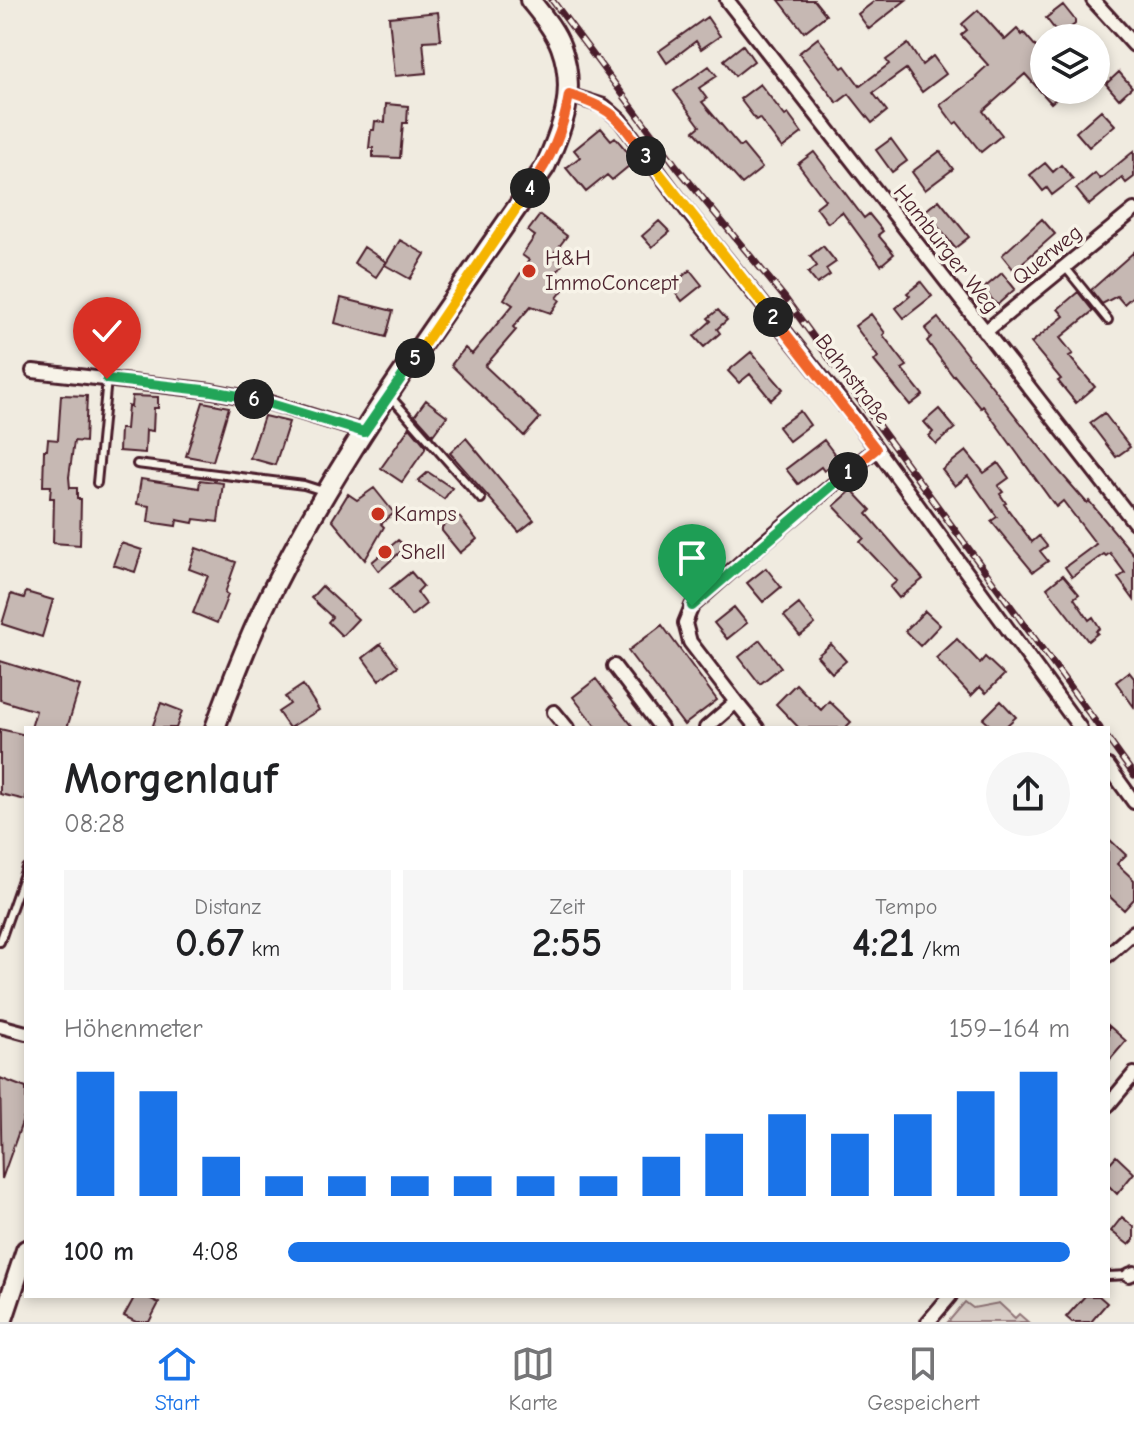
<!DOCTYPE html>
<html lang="de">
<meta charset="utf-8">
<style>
body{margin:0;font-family:"Comic Neue",sans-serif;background:#f6f6f6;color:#202124;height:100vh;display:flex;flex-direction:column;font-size:30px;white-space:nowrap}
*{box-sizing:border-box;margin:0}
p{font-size:26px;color:#757577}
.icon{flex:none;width:44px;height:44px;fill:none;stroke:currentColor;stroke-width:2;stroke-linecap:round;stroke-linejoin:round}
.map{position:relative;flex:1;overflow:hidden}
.sheet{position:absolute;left:24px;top:726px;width:1086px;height:572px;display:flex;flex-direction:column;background:#fff;border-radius:0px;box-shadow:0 4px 12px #0003}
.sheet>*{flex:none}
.controls{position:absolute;left:1030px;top:24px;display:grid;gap:16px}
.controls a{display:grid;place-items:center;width:80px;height:80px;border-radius:50%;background:#fff;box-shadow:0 4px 12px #0003;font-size:40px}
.pin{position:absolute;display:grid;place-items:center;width:68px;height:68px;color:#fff;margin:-82px -34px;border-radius:50% 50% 50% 0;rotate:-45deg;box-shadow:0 0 8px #0007}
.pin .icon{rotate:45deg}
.km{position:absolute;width:40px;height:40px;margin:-20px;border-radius:50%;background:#222;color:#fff;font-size:22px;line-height:40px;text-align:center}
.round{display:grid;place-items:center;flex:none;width:84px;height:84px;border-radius:42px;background:#f6f6f6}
.headline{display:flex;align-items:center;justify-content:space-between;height:136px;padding:0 40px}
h1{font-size:44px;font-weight:700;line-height:60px}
.stats{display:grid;grid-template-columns:repeat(3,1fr);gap:12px;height:136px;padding:8px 40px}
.stats div{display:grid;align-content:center;border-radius:0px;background:#f6f6f6;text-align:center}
.stats b{font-size:40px;font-weight:700}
.stats small{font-size:22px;font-weight:400}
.stats p{font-size:22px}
.chart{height:224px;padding:16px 40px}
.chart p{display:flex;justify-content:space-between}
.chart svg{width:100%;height:144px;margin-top:8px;stroke:#1a73e8;stroke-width:6}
ul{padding:0 40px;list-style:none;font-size:26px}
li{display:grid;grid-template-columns:128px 96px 1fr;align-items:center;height:60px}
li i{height:20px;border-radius:10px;background:#1a73e8}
.tabs{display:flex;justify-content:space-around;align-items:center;height:112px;border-top:2px solid #e0e0e0;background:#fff;font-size:22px;color:#757577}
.tabs a{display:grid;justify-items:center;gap:4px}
.tabs .selected{color:#1a73e8}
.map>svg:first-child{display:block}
.green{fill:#d8cdc6;stroke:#917678;stroke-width:2}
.building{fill:#c6b8b3;stroke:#4a1f2b;stroke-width:2}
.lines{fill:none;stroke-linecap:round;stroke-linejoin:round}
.lane-casing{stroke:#4a1f2b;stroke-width:12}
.street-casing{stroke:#4a1f2b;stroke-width:18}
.secondary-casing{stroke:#4a1f2b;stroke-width:24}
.lane{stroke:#f7f3e8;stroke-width:6}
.street{stroke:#f7f3e8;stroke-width:12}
.secondary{stroke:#f7f3e8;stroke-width:18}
.rail-casing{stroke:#4a1f2b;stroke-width:7}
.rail{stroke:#f7f3e8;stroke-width:4;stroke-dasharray:12;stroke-linecap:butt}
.split-1-casing{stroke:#fff;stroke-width:16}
.split-2-casing{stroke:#fff;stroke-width:16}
.split-3-casing{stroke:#fff;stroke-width:16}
.split-4-casing{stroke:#fff;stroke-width:16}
.split-5-casing{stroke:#fff;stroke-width:16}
.split-6-casing{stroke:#fff;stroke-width:16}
.split-7-casing{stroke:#fff;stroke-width:16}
.split-1{stroke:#22a559;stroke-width:10}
.split-2{stroke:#f0652b;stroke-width:10}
.split-3{stroke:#f5b400;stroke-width:10}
.split-4{stroke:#f0652b;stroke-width:10}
.split-5{stroke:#f5b400;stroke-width:10}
.split-6{stroke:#22a559;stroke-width:10}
.split-7{stroke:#22a559;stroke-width:10}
.poi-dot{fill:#c8321e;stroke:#f7f3e8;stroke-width:3}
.labels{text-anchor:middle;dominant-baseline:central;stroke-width:7;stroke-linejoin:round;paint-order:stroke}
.street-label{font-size:22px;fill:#4a1f2b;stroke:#f7f3e8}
.poi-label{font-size:22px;fill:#4a1f2b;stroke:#f7f3e8;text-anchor:start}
</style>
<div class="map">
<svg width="1134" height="1322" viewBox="0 0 1134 1322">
<rect width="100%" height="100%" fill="#f0ebe0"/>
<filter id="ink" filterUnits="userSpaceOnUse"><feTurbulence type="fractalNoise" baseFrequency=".0125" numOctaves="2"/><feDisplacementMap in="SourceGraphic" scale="16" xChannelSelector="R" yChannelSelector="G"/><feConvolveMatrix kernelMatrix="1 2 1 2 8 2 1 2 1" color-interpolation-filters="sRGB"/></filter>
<g filter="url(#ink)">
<path class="green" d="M965 1302 973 1308 999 1303 1015 1318 1019 1314 1028 1322H948Z"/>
<path class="building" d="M779 0H814L826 15 804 32Z
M876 0H906L869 29 858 14Z
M1063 5 1075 20V24L1060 36 1046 18Z
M978 10 1005 40 1017 29 1022 35 1024 33 1044 56V90H1066L1051 103 1025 74 983 111 1002 135 981 152 957 122 954 124 940 105 977 77 976 76 988 65 961 35 967 30 962 24Z
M438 12 441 40 423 41 426 73 395 76 389 17Z
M707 17 720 36 701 49 696 41 667 63 659 51Z
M818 38 842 68 845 66 860 86 889 64 886 60 908 44 922 65 933 56 946 74 922 92 906 69 873 93 887 111 872 123 849 94 837 103 799 53Z
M743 45 754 61 735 76 724 60Z
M709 66 717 76 699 88 707 99 702 102 740 147 743 145 762 168 742 184 694 131 700 126 674 91Z
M1119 72 1132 87 1119 99 1106 84Z
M760 84 785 116 788 114 802 133 782 148 759 118 756 120 740 99Z
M386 104 408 106 407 123H403L400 158 373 157V148H369L371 130H374L375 121 385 122Z
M1101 110 1115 125 1089 147 1076 132Z
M601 128 611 140 615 137 635 161 612 180 607 175 586 192 566 168 580 157 574 150Z
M891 139 907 161 892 172 876 150Z
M940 151 953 169 925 190 912 172Z
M1134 151V177L1126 183 1122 178 1089 205 1076 189 1095 173 1100 179Z
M814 152 864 218 869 214 883 231 878 235 894 254 881 265 842 212 828 223 816 207 825 200 798 164Z
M1045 163 1053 172 1061 165 1073 179 1052 195 1047 188 1043 191 1030 175Z
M939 200 969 237 955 248 925 211Z
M540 215 567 236 552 256 563 263 554 277 566 286 557 298 560 300 551 313 531 306 513 327 516 330 485 366 540 418 524 436 451 365 465 348 472 354 513 305 504 299 529 260 522 255 535 236 528 231Z
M1042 219 1055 234 1014 270 1002 255Z
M659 221 670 232 652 247 642 236Z
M400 240 425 254 410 279 385 265Z
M823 246 836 262 826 269 830 275 817 284 808 273 817 266 810 256Z
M364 247 386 262 376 277 354 263Z
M1134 252V295L1124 304 1117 296 1102 304 1091 290Z
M690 270 702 285 682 301 671 286Z
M1002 273 1015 289 997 305 983 289Z
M921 282 932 296 904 318 896 308 910 296 907 293Z
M1078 292 1093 311 1060 338 1073 354 1069 356 1095 387 1076 403 1058 381 1061 379 1031 343 1064 316 1058 309Z
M341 298 393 311 386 337 335 323Z
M718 310 727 320 717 329 720 333 704 347 694 336 711 321 708 318Z
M871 314 885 333 883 335 907 366 902 369 923 395 910 405 874 361 878 357 855 326Z
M938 318 1059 471 1087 503 1089 501 1134 555V600L1118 578 1125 573 1110 553 1106 556 1104 554 1072 577 1065 567 1096 544 1063 501 1056 507 983 406 981 408 954 375 953 376 927 341 931 337 925 329Z
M751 352 783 389 771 400 750 374 739 383 728 371Z
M61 395 87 396 85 442 74 441 69 477 70 488H77V499H81L80 545 53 543 54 498H50L51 486H43L44 450H47L48 439 58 440Z
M132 396 158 397V408H154L153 431 146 430 145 453 119 451 120 429H126L128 406 131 407Z
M426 400 447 416 433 435 415 415Z
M203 402 229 407 213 461 186 456Z
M939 409 955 428 936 444 929 436 933 432 924 422Z
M800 411 810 425 789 441 778 427Z
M1104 413 1130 447 1116 457 1090 423Z
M264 416 289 422 275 465 250 458Z
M410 427 425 445V449L402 482 381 468Z
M466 438 534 520 519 532 450 453Z
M824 440 839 460 824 471 821 467 798 484 786 469Z
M966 451 984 473 998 463 1009 478 998 486 1003 492 1000 494 1006 503 1004 504 1032 542 1039 536 1047 546 1040 551 1048 561 1033 572 991 521 997 517 968 476 955 486 942 470Z
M428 472 452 488 444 499 418 481Z
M141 479 199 488 200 480 223 483 218 522 194 519 193 523 177 520 176 526 148 522 150 506 137 504Z
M374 488 394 513 381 524 384 527 365 560 332 520 348 494 357 500Z
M852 490 871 510 867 514 923 579 899 598 890 587 897 581 860 542 864 538 834 506Z
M457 514 477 539 460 553 442 531V527Z
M398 540 406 547 379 571 372 562Z
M121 543 142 550 135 572 113 565Z
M196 548 236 562 225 593 228 595 217 623 193 613 208 576 189 569Z
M766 568 781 587 763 602 747 583Z
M411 572 423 586 417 592 426 604 411 616 390 589Z
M1063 575 1079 594 1074 598 1089 620 1093 617 1100 628 1096 631 1098 633 1088 641 1047 588Z
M322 586 358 619 342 636 328 622 332 617 311 598Z
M26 592 53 600 42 637 2 624 11 594 24 598Z
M799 604 815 624 800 636 784 616Z
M734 607 747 623 727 639 714 623Z
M925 611 940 625 920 646 905 631Z
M662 625 717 700 684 725 628 651Z
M957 639 980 663 985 657 1004 675 986 693 980 687 971 696 936 658Z
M760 640 781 667 760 684 739 657Z
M381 644 398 666 379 680 363 658Z
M831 644 846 661 832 673 817 656Z
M0 661 80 686 67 728H31L36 711 0 700Z
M1129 672 1134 678V707L1116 682Z
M596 679 622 713 634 728H597L586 714 573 697Z
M796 684 821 710 829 701 851 722 845 728H799L776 704Z
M303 685 319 710 289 728 278 712 290 704 285 697Z
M1001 701 1016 717 1004 728H993L983 719Z
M161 703 182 711 176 728H152Z
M0 729 26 735V800L0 794Z
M1108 838 1126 855 1117 864 1134 880V899L1124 910 1108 895Z
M1108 1025 1126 1041 1108 1062Z
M0 1078 26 1088V1111L2 1179Z
M1116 1156 1134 1173 1117 1194 1108 1185V1165Z
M1122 1217 1134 1227V1240L1129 1245 1111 1231Z
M135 1296H145L159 1303 149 1322H136L124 1316Z
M1085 1296H1099L1107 1303 1091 1322H1072L1066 1317Z"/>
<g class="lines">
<g class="lane-casing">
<path id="lane" d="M1065 267 1108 320
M389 395 481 499
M137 464 304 485 323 491
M97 483 107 379
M0 942 26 868
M1108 1276 1129 1275"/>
</g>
<g class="street-casing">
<path id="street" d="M727 0 1134 522
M1093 0 1134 45
M569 95 604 106 620 120 689 213 852 415 1080 728
M985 332 1134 210
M33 371 212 391 264 401 364 432
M614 666 661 728
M736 702 757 728
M554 712 567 728
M706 728 736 702 690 642 685 623 692 606 763 543 876 449
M1108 766 1134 802
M1108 955 1134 932
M0 1026 26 1033
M1108 1105 1134 1074
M1129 1275 1134 1273
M928 1322 950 1296"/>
</g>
<g class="secondary-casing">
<path id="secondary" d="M215 728C232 681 251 632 274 587 348 440 452 303 545 167 563 127 577 91 561 47 555 30 541 14 530 0
M2 1322 26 1250"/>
</g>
<use href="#lane" class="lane"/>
<use href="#street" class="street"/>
<use href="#secondary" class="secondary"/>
<g class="rail-casing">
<path id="rail" d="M552 0 677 167 785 298 1100 728
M1108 739 1134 775"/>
</g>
<use href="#rail" class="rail"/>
</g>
</g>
<g class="lines" filter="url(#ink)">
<g class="split-1-casing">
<path id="split-1" d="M692 606 848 472"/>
</g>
<g class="split-2-casing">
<path id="split-2" d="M773 317 876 449 848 472"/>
</g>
<g class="split-3-casing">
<path id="split-3" d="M646 156 773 317"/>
</g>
<g class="split-4-casing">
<path id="split-4" d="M530 188C551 158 563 132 569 95 615 109 618 118 646 156"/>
</g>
<g class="split-5-casing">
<path id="split-5" d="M415 358 530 188"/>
</g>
<g class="split-6-casing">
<path id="split-6" d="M254 399 364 432 415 358"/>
</g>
<g class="split-7-casing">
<path id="split-7" d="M107 379 212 391 254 399"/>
</g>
<use href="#split-1" class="split-1"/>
<use href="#split-2" class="split-2"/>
<use href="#split-3" class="split-3"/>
<use href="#split-4" class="split-4"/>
<use href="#split-5" class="split-5"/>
<use href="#split-6" class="split-6"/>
<use href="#split-7" class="split-7"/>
</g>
<g class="poi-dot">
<circle cx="529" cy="271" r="8"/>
<circle cx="378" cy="514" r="8"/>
<circle cx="385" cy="552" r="8"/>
</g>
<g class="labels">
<g class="street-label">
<text transform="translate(946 249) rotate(52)">Hamburger Weg</text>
<text transform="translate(1047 255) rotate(-39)">Querweg</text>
<text transform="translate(853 379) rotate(52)">Bahnstraße</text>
</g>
<g class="poi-label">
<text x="545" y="258">H&amp;H<tspan x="545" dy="25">ImmoConcept</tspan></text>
<text x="394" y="514">Kamps</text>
<text x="401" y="552">Shell</text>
</g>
</g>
</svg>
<div class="controls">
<a><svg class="icon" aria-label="layers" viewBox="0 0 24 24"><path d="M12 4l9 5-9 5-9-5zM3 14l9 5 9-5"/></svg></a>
</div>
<div class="pin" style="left:692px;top:606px;background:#1e9e55"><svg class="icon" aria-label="arrive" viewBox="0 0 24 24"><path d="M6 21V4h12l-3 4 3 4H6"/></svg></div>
<div class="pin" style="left:107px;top:379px;background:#d93025"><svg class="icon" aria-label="check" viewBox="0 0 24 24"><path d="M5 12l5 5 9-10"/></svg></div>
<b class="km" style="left:848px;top:472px">1</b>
<b class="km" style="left:773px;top:317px">2</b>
<b class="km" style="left:646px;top:156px">3</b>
<b class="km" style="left:530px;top:188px">4</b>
<b class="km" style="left:415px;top:358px">5</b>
<b class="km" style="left:254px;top:399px">6</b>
<section class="sheet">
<div class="headline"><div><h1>Morgenlauf</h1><p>08:28</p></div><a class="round"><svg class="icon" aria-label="share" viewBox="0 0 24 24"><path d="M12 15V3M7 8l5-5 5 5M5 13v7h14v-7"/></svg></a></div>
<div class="stats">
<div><p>Distanz</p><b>0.67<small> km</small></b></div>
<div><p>Zeit</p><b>2:55</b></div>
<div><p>Tempo</p><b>4:21<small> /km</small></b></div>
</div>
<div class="chart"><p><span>Höhenmeter</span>159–164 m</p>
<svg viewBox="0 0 160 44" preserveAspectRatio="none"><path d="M5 44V6M15 44V12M25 44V32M35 44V38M45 44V38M55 44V38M65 44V38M75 44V38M85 44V38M95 44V32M105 44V25M115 44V19M125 44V25M135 44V19M145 44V12M155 44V6"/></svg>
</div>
<ul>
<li><b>100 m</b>4:08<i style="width:100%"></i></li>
</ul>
</section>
</div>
<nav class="tabs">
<a class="selected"><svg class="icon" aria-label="home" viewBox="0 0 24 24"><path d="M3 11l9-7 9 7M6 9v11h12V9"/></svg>Start</a>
<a><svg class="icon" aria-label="map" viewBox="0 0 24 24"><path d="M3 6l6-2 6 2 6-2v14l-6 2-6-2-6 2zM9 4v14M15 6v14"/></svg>Karte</a>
<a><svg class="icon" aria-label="saved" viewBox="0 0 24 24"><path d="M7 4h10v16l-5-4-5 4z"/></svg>Gespeichert</a>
</nav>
